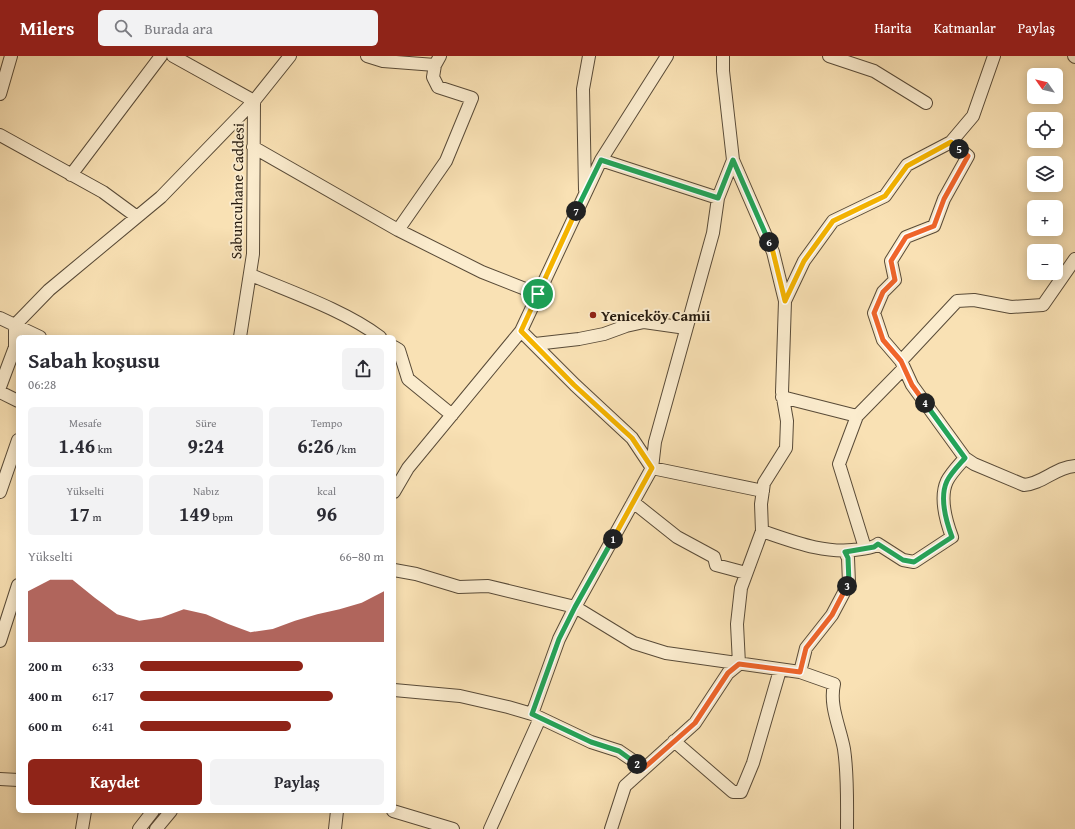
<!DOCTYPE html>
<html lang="tr">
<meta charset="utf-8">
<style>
body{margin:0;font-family:"Gentium Book Plus",serif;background:#f2f2f3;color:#2b2b33;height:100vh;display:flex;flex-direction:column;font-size:15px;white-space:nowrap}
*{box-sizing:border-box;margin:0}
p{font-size:13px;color:#7c7c81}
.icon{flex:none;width:22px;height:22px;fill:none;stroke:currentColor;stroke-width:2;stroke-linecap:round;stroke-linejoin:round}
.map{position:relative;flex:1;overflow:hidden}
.drawer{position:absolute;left:16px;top:279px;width:380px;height:478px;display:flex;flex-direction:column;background:#fff;border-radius:6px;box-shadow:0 2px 10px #0003}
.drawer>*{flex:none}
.needle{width:26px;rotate:304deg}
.buttons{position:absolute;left:1027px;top:12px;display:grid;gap:8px}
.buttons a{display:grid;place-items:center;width:36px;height:36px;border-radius:6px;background:#fff;box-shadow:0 2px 10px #0003;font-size:20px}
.pin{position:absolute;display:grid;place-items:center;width:34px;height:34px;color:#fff;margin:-17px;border:2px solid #fff;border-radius:50%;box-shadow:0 1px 4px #0007}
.km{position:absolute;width:20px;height:20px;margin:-10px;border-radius:50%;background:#222;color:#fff;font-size:11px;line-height:20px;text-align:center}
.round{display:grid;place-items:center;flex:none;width:42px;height:42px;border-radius:6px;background:#f2f2f3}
.overview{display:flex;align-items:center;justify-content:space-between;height:68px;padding:0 12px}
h1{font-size:22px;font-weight:800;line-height:30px}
.figures{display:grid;grid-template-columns:repeat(3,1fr);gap:6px;height:68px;padding:4px 12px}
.figures div{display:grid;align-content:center;border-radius:6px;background:#f2f2f3;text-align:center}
.figures b{font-size:20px;font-weight:800}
.figures small{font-size:11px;font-weight:400}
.figures p{font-size:11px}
.chart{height:112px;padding:8px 12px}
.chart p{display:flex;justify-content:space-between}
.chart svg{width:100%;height:72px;margin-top:4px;fill:#8f2418;opacity:.7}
.primary-button{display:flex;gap:8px;margin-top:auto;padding:8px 12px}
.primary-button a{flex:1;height:46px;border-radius:6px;background:#8f2418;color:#fff;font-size:16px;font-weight:800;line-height:46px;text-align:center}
.primary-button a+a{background:#f2f2f3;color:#2b2b33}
ul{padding:0 12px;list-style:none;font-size:13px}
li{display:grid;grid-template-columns:64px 48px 1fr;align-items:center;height:30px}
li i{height:10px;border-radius:5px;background:#8f2418}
header{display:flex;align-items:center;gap:24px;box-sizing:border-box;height:56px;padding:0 20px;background:#8f2418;color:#fff}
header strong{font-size:19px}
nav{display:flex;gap:22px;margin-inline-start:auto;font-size:14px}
.search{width:280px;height:36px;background:#f2f2f3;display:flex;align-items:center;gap:10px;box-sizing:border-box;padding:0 14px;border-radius:6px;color:#7c7c81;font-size:15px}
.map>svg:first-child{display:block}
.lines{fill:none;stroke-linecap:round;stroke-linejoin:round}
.minor-casing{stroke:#594b38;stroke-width:14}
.minor{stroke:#fbecce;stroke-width:12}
.split-1-casing{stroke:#fff;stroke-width:8}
.split-2-casing{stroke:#fff;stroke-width:8}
.split-3-casing{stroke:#fff;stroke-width:8}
.split-4-casing{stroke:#fff;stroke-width:8}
.split-5-casing{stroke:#fff;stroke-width:8}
.split-6-casing{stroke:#fff;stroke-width:8}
.split-7-casing{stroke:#fff;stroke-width:8}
.split-8-casing{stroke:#fff;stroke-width:8}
.split-1{stroke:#f5b400;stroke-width:5}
.split-2{stroke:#22a559;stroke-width:5}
.split-3{stroke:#f0652b;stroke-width:5}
.split-4{stroke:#22a559;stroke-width:5}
.split-5{stroke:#f0652b;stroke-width:5}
.split-6{stroke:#f5b400;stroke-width:5}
.split-7{stroke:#22a559;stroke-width:5}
.split-8{stroke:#f5b400;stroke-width:5}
.poi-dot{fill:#8f2418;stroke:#fbecce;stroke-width:1.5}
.labels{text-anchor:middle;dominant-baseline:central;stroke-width:4;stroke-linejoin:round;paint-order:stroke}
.street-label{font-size:15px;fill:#24190e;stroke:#fbecce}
.poi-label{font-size:15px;font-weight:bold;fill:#24190e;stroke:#fbecce;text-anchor:start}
</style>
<header>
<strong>Milers</strong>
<div class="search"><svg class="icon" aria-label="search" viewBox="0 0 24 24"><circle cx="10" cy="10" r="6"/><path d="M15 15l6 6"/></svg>Burada ara</div>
<nav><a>Harita</a><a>Katmanlar</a><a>Paylaş</a></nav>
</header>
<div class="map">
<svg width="1075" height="773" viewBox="0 0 1075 773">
<rect width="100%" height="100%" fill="#f9e1b4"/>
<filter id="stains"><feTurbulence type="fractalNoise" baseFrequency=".005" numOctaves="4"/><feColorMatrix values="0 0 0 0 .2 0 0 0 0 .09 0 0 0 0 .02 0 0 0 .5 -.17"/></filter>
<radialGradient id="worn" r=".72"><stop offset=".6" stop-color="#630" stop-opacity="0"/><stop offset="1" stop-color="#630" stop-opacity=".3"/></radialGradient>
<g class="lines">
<g class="minor-casing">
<path id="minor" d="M367 0 383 5 435 9 440 0
M829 0 874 15 926 47
M1074 0 1075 1
M0 38 11 0
M0 79 103 136 137 161
M253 91 398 174 482 216 538 238
M601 104 718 142
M733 104 773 196 785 245 782 336 787 365 786 392 764 427 761 448 762 475 741 532 737 568 739 608
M71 119 161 0
M585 134 583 33 589 0
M398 174 446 105 472 42 438 31 433 21 435 9
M251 219C291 236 346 255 380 281
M785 245 804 205 833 165 885 140 907 109 951 86 973 60 994 0
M0 262 40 281
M521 275 575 329 632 382 652 412 763 435
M240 281 253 198 254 45 290 0
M535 288 579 283 604 278 626 270 644 266 686 272
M394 291 399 294 408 323 452 359
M901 305 957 245 974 244 1011 251 1043 249 1075 203
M0 331 15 291V269L49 234 161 141 254 45 173 0
M0 336 18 345
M782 341 857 360 839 408 865 492
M857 360 904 312
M965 402 974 408 1024 429C1042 428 1056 411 1075 410
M0 436 18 384
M394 436 408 412 521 275 601 104 667 0
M633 446 677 481 714 501 716 509 746 517
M762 475C794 486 827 499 861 493 867 492 873 492 878 488L903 504 914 506 952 481C946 465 939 442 947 425 951 417 959 409 965 402L912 329 901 305 883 284 874 257 883 236 895 224 891 205 906 181 934 170 944 143 968 100 951 86
M394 514 416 518 459 531 488 530 575 551 634 587 666 597 800 616 834 628C829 650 840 671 844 693 848 720 847 747 847 773
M0 585 18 529
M800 616 806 592 832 559 849 527 848 502 845 496
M394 634 460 640 508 651 532 658 591 686 619 695 644 712
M532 658 559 583 575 551 652 412 655 386 713 177 718 142 733 104 723 15V0
M674 685 733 736H741L753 707 780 614
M0 723 18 724
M393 755 453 773
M82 773 85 755
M139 773 153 755
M156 773 171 755
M335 773 337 755
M490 773 540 662
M611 773 625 730 695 667 728 617 739 608"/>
</g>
<use href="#minor" class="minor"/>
</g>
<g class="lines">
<g class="split-1-casing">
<path id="split-1" d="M538 238 521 275 574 329 632 382 652 412 613 483"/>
</g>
<g class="split-2-casing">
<path id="split-2" d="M613 483 575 551 559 583 532 658 591 686 619 695 637 708"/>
</g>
<g class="split-3-casing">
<path id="split-3" d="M637 708 644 712 695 667 728 617 739 608 800 616 806 592 832 559 847 530"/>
</g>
<g class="split-4-casing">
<path id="split-4" d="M847 530 849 527 848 502 845 496 874 491 878 488 903 504 914 506 952 481C946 465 939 442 947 425 951 417 959 409 965 402L925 347"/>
</g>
<g class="split-5-casing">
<path id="split-5" d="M925 347 912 329 901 305 883 284 874 257 883 236 895 224 891 205 906 181 934 170 944 143 968 100 959 93"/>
</g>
<g class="split-6-casing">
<path id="split-6" d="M769 186 773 196 785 245 804 205 833 165 885 140 907 110 951 86 959 93"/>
</g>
<g class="split-7-casing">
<path id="split-7" d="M576 155 601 104 718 142 733 104 769 186"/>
</g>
<g class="split-8-casing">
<path id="split-8" d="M538 238 576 155"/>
</g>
<use href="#split-1" class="split-1"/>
<use href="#split-2" class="split-2"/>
<use href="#split-3" class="split-3"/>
<use href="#split-4" class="split-4"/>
<use href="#split-5" class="split-5"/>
<use href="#split-6" class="split-6"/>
<use href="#split-7" class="split-7"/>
<use href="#split-8" class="split-8"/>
</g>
<circle class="poi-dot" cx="593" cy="259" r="4"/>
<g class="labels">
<g class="street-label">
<text transform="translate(237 135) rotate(-89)">Sabuncuhane Caddesi</text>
</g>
<g class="poi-label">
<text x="601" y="259">Yeniceköy Camii</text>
</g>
</g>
<rect width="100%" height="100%" filter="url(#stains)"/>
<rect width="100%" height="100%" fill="url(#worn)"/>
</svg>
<div class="buttons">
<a><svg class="needle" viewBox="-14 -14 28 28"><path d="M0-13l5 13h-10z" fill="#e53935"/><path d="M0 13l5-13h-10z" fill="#7c7c81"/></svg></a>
<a><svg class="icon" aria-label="locate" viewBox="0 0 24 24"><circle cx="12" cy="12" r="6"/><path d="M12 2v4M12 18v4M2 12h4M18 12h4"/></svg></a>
<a><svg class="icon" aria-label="layers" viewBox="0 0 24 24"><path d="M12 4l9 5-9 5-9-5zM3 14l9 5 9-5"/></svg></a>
<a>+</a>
<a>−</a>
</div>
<div class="pin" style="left:538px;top:238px;background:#1e9e55"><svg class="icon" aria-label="arrive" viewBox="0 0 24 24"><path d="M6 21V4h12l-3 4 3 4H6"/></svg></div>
<b class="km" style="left:613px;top:483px">1</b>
<b class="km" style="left:637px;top:708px">2</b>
<b class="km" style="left:847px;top:530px">3</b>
<b class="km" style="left:925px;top:347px">4</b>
<b class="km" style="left:959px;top:93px">5</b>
<b class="km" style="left:769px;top:186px">6</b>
<b class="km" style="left:576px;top:155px">7</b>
<section class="drawer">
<div class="overview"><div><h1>Sabah koşusu</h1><p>06:28</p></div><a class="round"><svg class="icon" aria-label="share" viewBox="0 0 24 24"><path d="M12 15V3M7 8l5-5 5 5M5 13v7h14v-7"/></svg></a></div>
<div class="figures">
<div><p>Mesafe</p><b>1.46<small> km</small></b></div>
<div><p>Süre</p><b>9:24</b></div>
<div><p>Tempo</p><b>6:26<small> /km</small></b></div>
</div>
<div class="figures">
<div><p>Yükselti</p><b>17<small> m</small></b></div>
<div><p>Nabız</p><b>149<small> bpm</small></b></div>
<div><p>kcal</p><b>96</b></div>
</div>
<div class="chart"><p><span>Yükselti</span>66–80 m</p>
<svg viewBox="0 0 160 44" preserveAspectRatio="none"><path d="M0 44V13L10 6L20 6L30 17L40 27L50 31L60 29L70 24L80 27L90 33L100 38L110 36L120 31L130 27L140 24L150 20L160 13V44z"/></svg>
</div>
<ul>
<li><b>200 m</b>6:33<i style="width:67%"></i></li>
<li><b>400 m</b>6:17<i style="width:79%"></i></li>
<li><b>600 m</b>6:41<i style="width:62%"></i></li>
</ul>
<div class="primary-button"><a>Kaydet</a><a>Paylaş</a></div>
</section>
</div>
